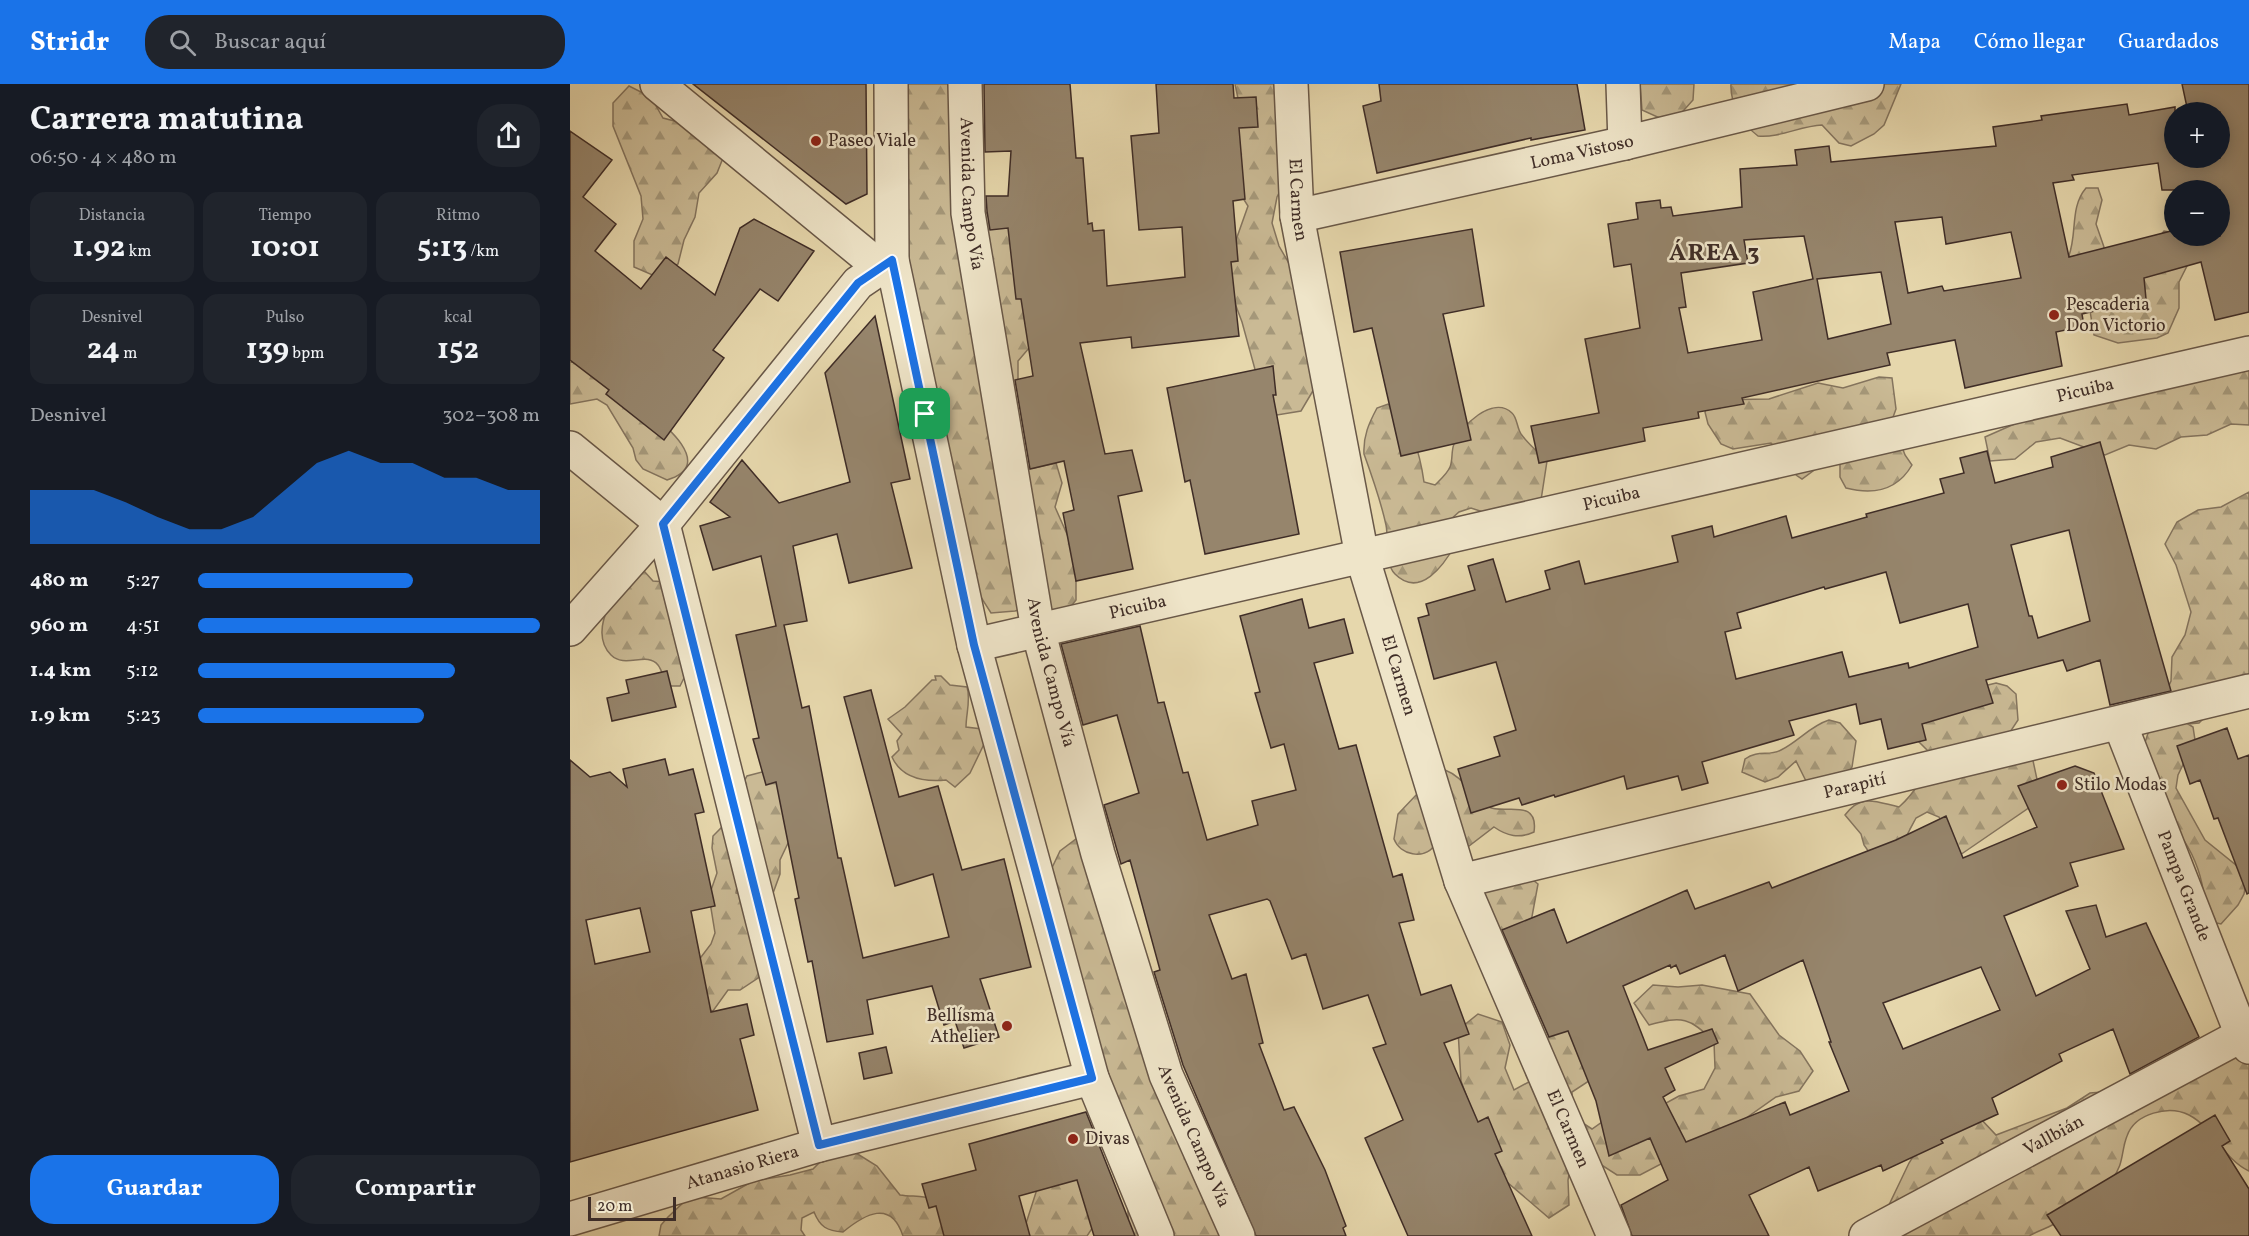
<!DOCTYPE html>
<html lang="es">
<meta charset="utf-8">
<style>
body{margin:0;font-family:Vollkorn,serif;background:#20242c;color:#f1f3f6;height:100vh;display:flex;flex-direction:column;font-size:22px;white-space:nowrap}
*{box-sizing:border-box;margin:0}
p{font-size:20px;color:#9ea1a6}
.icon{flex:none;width:33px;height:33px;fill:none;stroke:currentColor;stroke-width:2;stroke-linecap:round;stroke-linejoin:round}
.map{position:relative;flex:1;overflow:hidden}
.drawer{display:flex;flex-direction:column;background:#171b24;width:570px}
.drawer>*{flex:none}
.fabs{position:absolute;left:1594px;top:18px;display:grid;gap:12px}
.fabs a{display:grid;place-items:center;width:66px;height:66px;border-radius:50%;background:#171b24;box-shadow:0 3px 15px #0003;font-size:30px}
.scale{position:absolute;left:18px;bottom:15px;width:88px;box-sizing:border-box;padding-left:6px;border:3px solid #3f2d27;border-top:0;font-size:16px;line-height:21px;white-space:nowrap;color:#3f2d27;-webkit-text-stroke:4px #efe5c9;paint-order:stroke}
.pin{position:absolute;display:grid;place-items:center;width:51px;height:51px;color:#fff;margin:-26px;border-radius:12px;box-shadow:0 3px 9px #0006}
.round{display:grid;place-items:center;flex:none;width:63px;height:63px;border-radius:24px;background:#20242c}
.overview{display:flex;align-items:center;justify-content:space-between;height:102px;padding:0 30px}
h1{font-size:33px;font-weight:700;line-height:45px}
.metrics{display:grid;grid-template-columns:repeat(3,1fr);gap:9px;height:102px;padding:6px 30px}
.metrics div{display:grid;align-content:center;border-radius:15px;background:#20242c;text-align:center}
.metrics b{font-size:30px;font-weight:700}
.metrics small{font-size:16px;font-weight:400}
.metrics p{font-size:16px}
.chart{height:168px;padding:12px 30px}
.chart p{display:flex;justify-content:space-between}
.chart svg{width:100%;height:108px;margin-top:6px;fill:#1a73e8;opacity:.7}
.primary-button{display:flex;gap:12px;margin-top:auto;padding:12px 30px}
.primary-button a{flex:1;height:69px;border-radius:24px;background:#1a73e8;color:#fff;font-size:24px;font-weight:700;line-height:69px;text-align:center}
.primary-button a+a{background:#20242c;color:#f1f3f6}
ul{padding:0 30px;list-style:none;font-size:20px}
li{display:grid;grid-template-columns:96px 72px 1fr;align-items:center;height:45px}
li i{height:15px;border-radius:8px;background:#1a73e8}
header{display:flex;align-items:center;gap:36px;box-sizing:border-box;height:84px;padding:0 30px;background:#1a73e8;color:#fff}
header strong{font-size:28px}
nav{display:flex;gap:33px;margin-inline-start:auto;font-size:21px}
.search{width:420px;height:54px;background:#20242c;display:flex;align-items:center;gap:15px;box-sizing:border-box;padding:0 21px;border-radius:24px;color:#9ea1a6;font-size:22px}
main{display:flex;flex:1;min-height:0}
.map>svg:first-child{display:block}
.forest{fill:url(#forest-firs);stroke:#84745e;stroke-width:1.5}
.building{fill:#96856c;stroke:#3f2d27;stroke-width:1.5;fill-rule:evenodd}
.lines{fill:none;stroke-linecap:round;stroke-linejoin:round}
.minor-casing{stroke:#695848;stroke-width:36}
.minor{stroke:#efe5c9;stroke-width:33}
.route-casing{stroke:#fff;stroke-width:12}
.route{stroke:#1a73e8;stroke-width:8}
.poi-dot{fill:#8f2418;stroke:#efe5c9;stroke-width:2}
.labels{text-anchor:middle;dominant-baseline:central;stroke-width:5;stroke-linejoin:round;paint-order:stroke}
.poi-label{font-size:18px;fill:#3f2d27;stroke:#efe5c9;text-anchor:start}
.street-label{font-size:18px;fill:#3f2d27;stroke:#efe5c9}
.district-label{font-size:24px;font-weight:bold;letter-spacing:1.5px;fill:#3f2d27;stroke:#efe5c9}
</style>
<header>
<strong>Stridr</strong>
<div class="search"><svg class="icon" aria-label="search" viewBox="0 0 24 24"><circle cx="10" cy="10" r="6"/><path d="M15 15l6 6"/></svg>Buscar aquí</div>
<nav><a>Mapa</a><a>Cómo llegar</a><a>Guardados</a></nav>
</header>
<main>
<section class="drawer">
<div class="overview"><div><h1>Carrera matutina</h1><p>06:50 · 4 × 480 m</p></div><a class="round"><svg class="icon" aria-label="share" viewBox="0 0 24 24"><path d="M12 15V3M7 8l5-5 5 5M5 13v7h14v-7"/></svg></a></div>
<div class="metrics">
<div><p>Distancia</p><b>1.92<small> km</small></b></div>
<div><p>Tiempo</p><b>10:01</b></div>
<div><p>Ritmo</p><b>5:13<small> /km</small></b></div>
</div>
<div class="metrics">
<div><p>Desnivel</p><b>24<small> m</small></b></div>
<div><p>Pulso</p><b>139<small> bpm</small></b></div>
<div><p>kcal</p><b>152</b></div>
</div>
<div class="chart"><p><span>Desnivel</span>302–308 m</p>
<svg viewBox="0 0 160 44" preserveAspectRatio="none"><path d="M0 44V22L10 22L20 22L30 27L40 33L50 38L60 38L70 33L80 22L90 11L100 6L110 11L120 11L130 17L140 17L150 22L160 22V44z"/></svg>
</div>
<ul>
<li><b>480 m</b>5:27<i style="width:63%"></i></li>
<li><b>960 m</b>4:51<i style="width:100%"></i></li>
<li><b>1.4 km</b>5:12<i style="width:75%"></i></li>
<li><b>1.9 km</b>5:23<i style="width:66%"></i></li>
</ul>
<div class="primary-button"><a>Guardar</a><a>Compartir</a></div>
</section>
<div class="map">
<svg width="1679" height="1152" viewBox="0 0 1679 1152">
<defs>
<pattern id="forest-firs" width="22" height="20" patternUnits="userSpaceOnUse" patternTransform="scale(1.5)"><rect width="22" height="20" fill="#caba95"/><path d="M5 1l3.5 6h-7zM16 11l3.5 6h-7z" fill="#a5987a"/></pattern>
</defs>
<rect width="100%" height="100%" fill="#e6d7ac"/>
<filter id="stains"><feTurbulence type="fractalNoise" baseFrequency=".00333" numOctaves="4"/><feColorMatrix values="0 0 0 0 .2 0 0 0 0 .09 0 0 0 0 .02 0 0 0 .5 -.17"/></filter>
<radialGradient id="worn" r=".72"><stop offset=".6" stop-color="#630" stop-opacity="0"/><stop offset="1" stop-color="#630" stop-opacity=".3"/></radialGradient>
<path class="forest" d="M315 0H400L407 114 421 136H432L452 151 465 257 448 277V301L437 325 441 377 464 384 486 379 492 399 485 423 504 466 506 490V516L491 535 470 520 445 527 421 529 407 507 308 118Z
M665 0H709L718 91 707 113 702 139 709 162 721 183 744 305 731 327 707 331 692 311 672 238 654 190 678 122 661 95 670 24Z
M1070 0H1124L1123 16 1106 35 1094 36 1072 26Z
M1161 0H1331L1314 41 1304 50 1281 62 1269 59 1252 41C1230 42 1210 54 1188 52 1172 40 1160 20 1161 0Z
M59 2 81 13 93 34 116 40 157 64 147 89 129 109 125 133 114 156 108 180 87 193 64 183V157L73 135 71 112 43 42V19Z
M1516 104H1528L1532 116 1526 140 1534 163 1528 188 1572 175 1594 147 1605 149 1621 174 1609 198V224L1598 249 1587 254 1548 259 1524 251 1520 227 1498 174C1508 151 1499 124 1516 104Z
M0 278C6 278 13 278 19 279 32 283 48 302 59 311 77 327 154 379 97 396L73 385 66 376 63 364 37 321 27 315 0 320Z
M1679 280V341L1661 340 1637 351 1611 353 1586 365 1559 361 1535 371 1490 354 1466 358 1445 375 1420 377 1415 353 1458 334Z
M1309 293 1322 294 1326 325 1322 336 1335 371 1342 381C1327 407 1303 411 1276 404L1270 393V381L1262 373 1232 395C1217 387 1213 371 1201 359L1163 365 1151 360 1138 340 1135 328 1139 316 1199 315 1248 299 1273 304Z
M818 320C842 338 850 370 854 398L865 401C870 396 877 390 880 383 883 376 881 367 884 360 890 342 923 311 942 329 947 333 947 344 951 350 958 360 968 368 977 377L971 416 913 428 901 424 889 428 879 437 885 461C874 481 850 515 825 490 814 479 819 455 816 441 811 418 802 392 794 370 793 352 799 339 807 324Z
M1679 408V620L1647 621 1629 639 1618 640 1623 643 1625 656 1608 691 1606 704 1635 756 1672 786 1676 798 1674 810 1668 821 1651 840 1638 837C1632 824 1635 813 1632 800 1628 781 1618 758 1604 745L1572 668 1580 643 1601 597 1602 573 1615 551 1621 528 1606 481 1595 460 1607 438 1628 426 1651 423Z
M74 487 83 497 95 498 115 592 110 602H98C94 596 92 586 88 581 77 567 55 585 41 571 16 546 48 497 74 487Z
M365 592H371L380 601 397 603C401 615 396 630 396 643L412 645 416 656 400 689 385 703 376 696C355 698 332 695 322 673L329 666 327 657 332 650 318 635 335 623 362 596H366Z
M1426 599 1437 602 1446 610 1448 636 1438 651 1462 672 1468 700 1460 723 1390 771 1369 733 1357 728 1346 734 1328 768 1301 771 1294 761 1291 750 1275 731C1292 709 1306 718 1329 723 1346 708 1354 692 1362 671L1345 654 1346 641 1414 602Z
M1259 636 1270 639 1286 657 1282 683 1276 693 1237 699 1226 677 1208 693 1195 698 1172 688 1175 675C1189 665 1198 673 1211 666 1229 657 1240 642 1259 636Z
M200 686 209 695 220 755 210 776V790L202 812 191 892 170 906H158L143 927 132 924 125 881 141 860 145 849 139 812 147 789 142 764 143 752 152 743 163 748 170 784 166 809 177 812 171 703 177 692Z
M875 686C894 693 902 713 919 723 933 731 969 713 964 748 949 755 937 752 924 743L899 762H864C854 776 830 771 824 755L828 730 869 687Z
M510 752 667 1152H559L557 1106 479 790 490 767Z
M949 785 968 800 961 838 1022 995 1002 1008V1032L1022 1045 1042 1031 1087 1024 1109 1012 1134 1005 1145 984 1144 958C1120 933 1112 932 1079 941L1064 919 1083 901 1108 903 1132 901 1180 910 1209 951 1230 967 1243 987 1229 1007 1206 1013 1169 1039 1070 1091H1047L1027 1078 1002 1074 998 1096 999 1121 979 1134 924 1087 891 997 888 946 908 930 932 938 940 961 935 984 944 1006 966 994 907 813 924 795Z
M1634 958 1679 976V1087C1654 1076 1644 1044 1619 1031 1599 1021 1565 1029 1557 1052 1551 1067 1554 1081 1542 1095 1534 1106 1497 1132 1484 1140 1476 1145 1467 1147 1459 1152H1285L1317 1125 1339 1079 1352 1058 1409 1033 1426 1051 1497 1024 1520 1009 1545 1007 1589 984 1608 964Z
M286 1069 307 1082 330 1111C343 1113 353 1111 365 1116L381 1152H333C321 1115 295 1130 273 1148 257 1147 250 1143 244 1128L232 1134 231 1146 235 1152H89L91 1141 98 1133 115 1117 126 1113 151 1115 183 1097 220 1091 243 1085 251 1077Z
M508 1088 527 1137 517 1152H452L468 1102Z"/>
<path class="building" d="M123 0H296L297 110 276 120Z
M414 0H500L506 74H513L518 140 522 139 523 147 534 146 537 202 615 193 612 143 569 146 561 52 589 49 586 0H663L664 14 686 13 688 43 669 44 675 115 663 117 668 177 661 178 669 252 562 264 561 253 510 259 535 370 562 366 572 407 548 412 563 485 506 497 493 429 504 426 494 377 460 385 445 296 463 292 451 215H446L438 144 420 146 417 127 416 112H438L441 67 415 68Z
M809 0H1007L1015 46 961 56V54L807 89 793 22 811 17Z
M1612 0H1679V228L1645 236 1631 178 1574 194 1576 215 1512 230 1514 242 1486 248 1492 282 1395 304 1385 256 1317 269 1320 281 1172 314 1174 320 1128 328 1129 334 1073 344 1075 357 969 379 961 342 1029 329 1015 255 1070 244 1061 180 1044 183 1038 140 1068 135 1066 119 1090 116 1091 124 1101 123 1103 132 1172 123 1170 85 1227 81 1225 66 1259 62 1261 78 1426 62 1423 43 1472 36 1471 32 1557 20 1559 31 1605 23V74H1650V28H1618ZM1588 79 1592 106H1650V152H1605V146L1499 173 1483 99 1504 96 1502 91ZM1372 133 1376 160 1441 148 1451 194 1374 207 1372 202 1338 209 1325 138ZM1234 152 1243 195 1183 208 1192 256 1118 269 1109 224 1116 223 1111 189 1178 179 1174 156ZM1311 188 1321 240 1258 255 1247 195Z
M0 47 42 76 13 113 46 140 25 167 71 205 96 173 145 211 170 144 184 135 244 167 208 217 190 205 143 266 154 274 94 356 36 310 39 306 0 276Z
M902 145 914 222 873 230 901 356 831 372 802 244 784 248 770 168Z
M305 232 340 395 321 399 342 484 279 499 267 450 223 462 237 537 214 541 232 624 239 622 268 774H271L293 874 379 853 363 790 325 802 274 613 301 606 329 713 368 702 392 786 434 775 461 883 410 895 429 953 394 964 385 937 374 941 362 902 297 916 303 950 257 958 242 877 238 878 225 815 229 814 206 698 196 701 183 655 189 654 166 551 206 542 191 472 143 486 130 442 160 433 140 418 172 376 209 419 280 398 255 289Z
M703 282 706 311H703L729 450 635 470 620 396 615 398 597 304Z
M1530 358 1601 607 1540 621 1530 576 1497 587 1493 576 1416 596 1423 619 1352 640 1356 656 1318 665 1311 635 1290 640 1286 620 1219 637 1224 651 1132 678 1138 699 1112 706 1108 692 1057 705 1054 692 985 713 984 711 952 721 949 714 901 729 888 685 930 672 924 653 946 646 926 578 864 595 848 534 859 531 856 520 905 506 898 482 923 475 936 518 980 505 975 487 1009 477 1015 500 1108 478 1102 452 1142 442 1144 453 1216 432 1222 454 1297 433 1296 430 1374 409 1370 395 1394 389 1390 374 1417 367 1425 399 1483 383 1481 373ZM1499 446 1520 537 1468 554 1462 532H1459L1441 461ZM1316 488 1330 539 1398 520 1408 563 1339 584 1338 579 1279 593 1272 568 1166 595 1155 548 1171 544 1167 529 1254 503 1255 505Z
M732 515 739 544 774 535 783 569 744 579 769 665 786 661 823 793 832 790 844 836 829 839 851 911 881 901 899 950 874 959 908 1038 918 1033 932 1067 925 1070 962 1152H838L795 1054 833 1036 803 964 816 960 798 911 753 925 736 870 722 875 700 817 697 815 639 831 662 895 676 890 693 959 689 960 714 1026 724 1023 755 1086 776 1142 773 1144 776 1152H686L613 981 584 888 590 886 560 776 551 780 534 721 569 709 547 631 513 641 491 560 570 542 588 619 594 618 613 689 618 688 637 756 688 741 682 717 726 706 714 660 701 664 685 609 690 608 670 532Z
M97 587 106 623 42 637 37 614 59 609 56 596Z
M1657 644 1668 675 1679 671V809L1677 810 1648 734 1644 735 1630 696 1620 700 1607 662Z
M95 675 99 691 123 685 134 728 125 730 145 822 121 827 141 928 177 920 184 951 170 955 188 1026 0 1078V676L20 693 40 688 57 703 53 685ZM70 824 80 868 25 880 16 836Z
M1505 682 1524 689 1554 765 1500 779 1508 802 1434 832 1466 912 1520 885 1496 827 1526 821 1536 853 1576 839 1629 953 1560 990 1543 945 1489 970 1492 977 1422 1014 1428 1030 1371 1056 1373 1059 1313 1087 1311 1081 1248 1107 1239 1083 1179 1111 1199 1152H1062L1051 1121 1098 1096 1080 1054 1039 1072 1026 1017 998 947 979 953 932 846 984 825 997 859 1117 806 1125 825 1199 798 1202 804 1326 756 1376 732 1393 774 1467 743 1448 702ZM1155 871 1168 907 1233 876 1261 958H1259L1279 1007 1220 1031 1215 1018 1116 1058 1093 1013 1105 1006 1095 984 1148 959 1142 945 1078 966 1053 902 1100 881 1101 884 1106 881 1110 890ZM1411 883 1430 926 1333 965 1313 919Z
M316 963 322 989 294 995 289 969Z
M516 1028 565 1152H524L507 1096 449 1112 460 1152H374L366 1122 359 1124 352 1100 406 1086 399 1060Z
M1645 1031 1660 1057 1652 1062 1679 1105V1152H1491L1477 1131Z"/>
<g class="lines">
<g class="minor-casing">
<g id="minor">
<path d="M87 0 311 184"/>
<path d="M321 0 322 176 404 561 522 994 587 1152"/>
<path id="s1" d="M395 0 398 129 468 546 528 770 596 991 668 1152"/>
<path id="s2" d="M721 0 727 132 792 472 891 797 1044 1152"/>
<path d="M1053 0 1055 59"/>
<path id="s3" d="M727 132 1055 59 1297 0"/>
<path d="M0 364 93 440 249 1061"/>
<path d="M0 545 93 440 288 199 322 176"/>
<path id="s4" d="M404 561 1679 269"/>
<path id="s5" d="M1550 640 1672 951 1679 963"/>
<path id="s6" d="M891 797 1679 607"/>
<path id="s7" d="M0 1135 249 1061 522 994"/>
<path id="s8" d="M1296 1152 1672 951"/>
</g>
</g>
<use href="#minor" class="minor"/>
</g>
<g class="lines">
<g class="route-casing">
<path id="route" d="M322 176 404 561 522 994 249 1061 93 440 288 199Z"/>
</g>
<use href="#route" class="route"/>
</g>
<g class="poi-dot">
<circle cx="246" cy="57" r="6"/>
<circle cx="1484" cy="231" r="6"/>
<circle cx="1492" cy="701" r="6"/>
<circle cx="437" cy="942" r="6"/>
<circle cx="503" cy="1055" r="6"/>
</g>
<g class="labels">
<g class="poi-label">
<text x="258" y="57">Paseo Viale</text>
<text x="1496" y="221">Pescaderia<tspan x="1496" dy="21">Don Victorio</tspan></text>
<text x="1504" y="701">Stilo Modas</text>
<text x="425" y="932" text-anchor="end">Bellísma<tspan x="425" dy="21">Athelier</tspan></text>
<text x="515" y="1055">Divas</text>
</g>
<g class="street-label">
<text stroke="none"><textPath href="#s3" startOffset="292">Loma Vistoso</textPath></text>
<text stroke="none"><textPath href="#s1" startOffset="110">Avenida Campo Vía</textPath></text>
<text stroke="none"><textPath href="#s2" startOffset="116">El Carmen</textPath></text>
<text stroke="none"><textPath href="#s4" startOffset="1140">Picuiba</textPath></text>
<text stroke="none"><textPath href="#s4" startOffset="654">Picuiba</textPath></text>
<text stroke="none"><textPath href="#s4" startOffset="168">Picuiba</textPath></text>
<text stroke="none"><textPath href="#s1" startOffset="596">Avenida Campo Vía</textPath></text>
<text stroke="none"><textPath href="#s2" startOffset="603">El Carmen</textPath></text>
<text stroke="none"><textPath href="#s6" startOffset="405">Parapití</textPath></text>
<text stroke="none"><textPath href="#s5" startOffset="174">Pampa Grande</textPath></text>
<text stroke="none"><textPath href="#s2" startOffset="1088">El Carmen</textPath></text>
<text stroke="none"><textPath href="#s1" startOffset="1082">Avenida Campo Vía</textPath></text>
<text stroke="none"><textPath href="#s8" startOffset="213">Vallbián</textPath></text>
<text stroke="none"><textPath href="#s7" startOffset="180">Atanasio Riera</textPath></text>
</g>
<g class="district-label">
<text x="1145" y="170">ÁREA 3</text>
</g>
</g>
<rect width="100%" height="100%" filter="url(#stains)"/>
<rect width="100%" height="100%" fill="url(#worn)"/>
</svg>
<div class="fabs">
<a>+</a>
<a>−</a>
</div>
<div class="scale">20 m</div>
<div class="pin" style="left:355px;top:330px;background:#1e9e55"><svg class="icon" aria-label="arrive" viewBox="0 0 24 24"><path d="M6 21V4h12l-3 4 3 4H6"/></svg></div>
</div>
</main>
